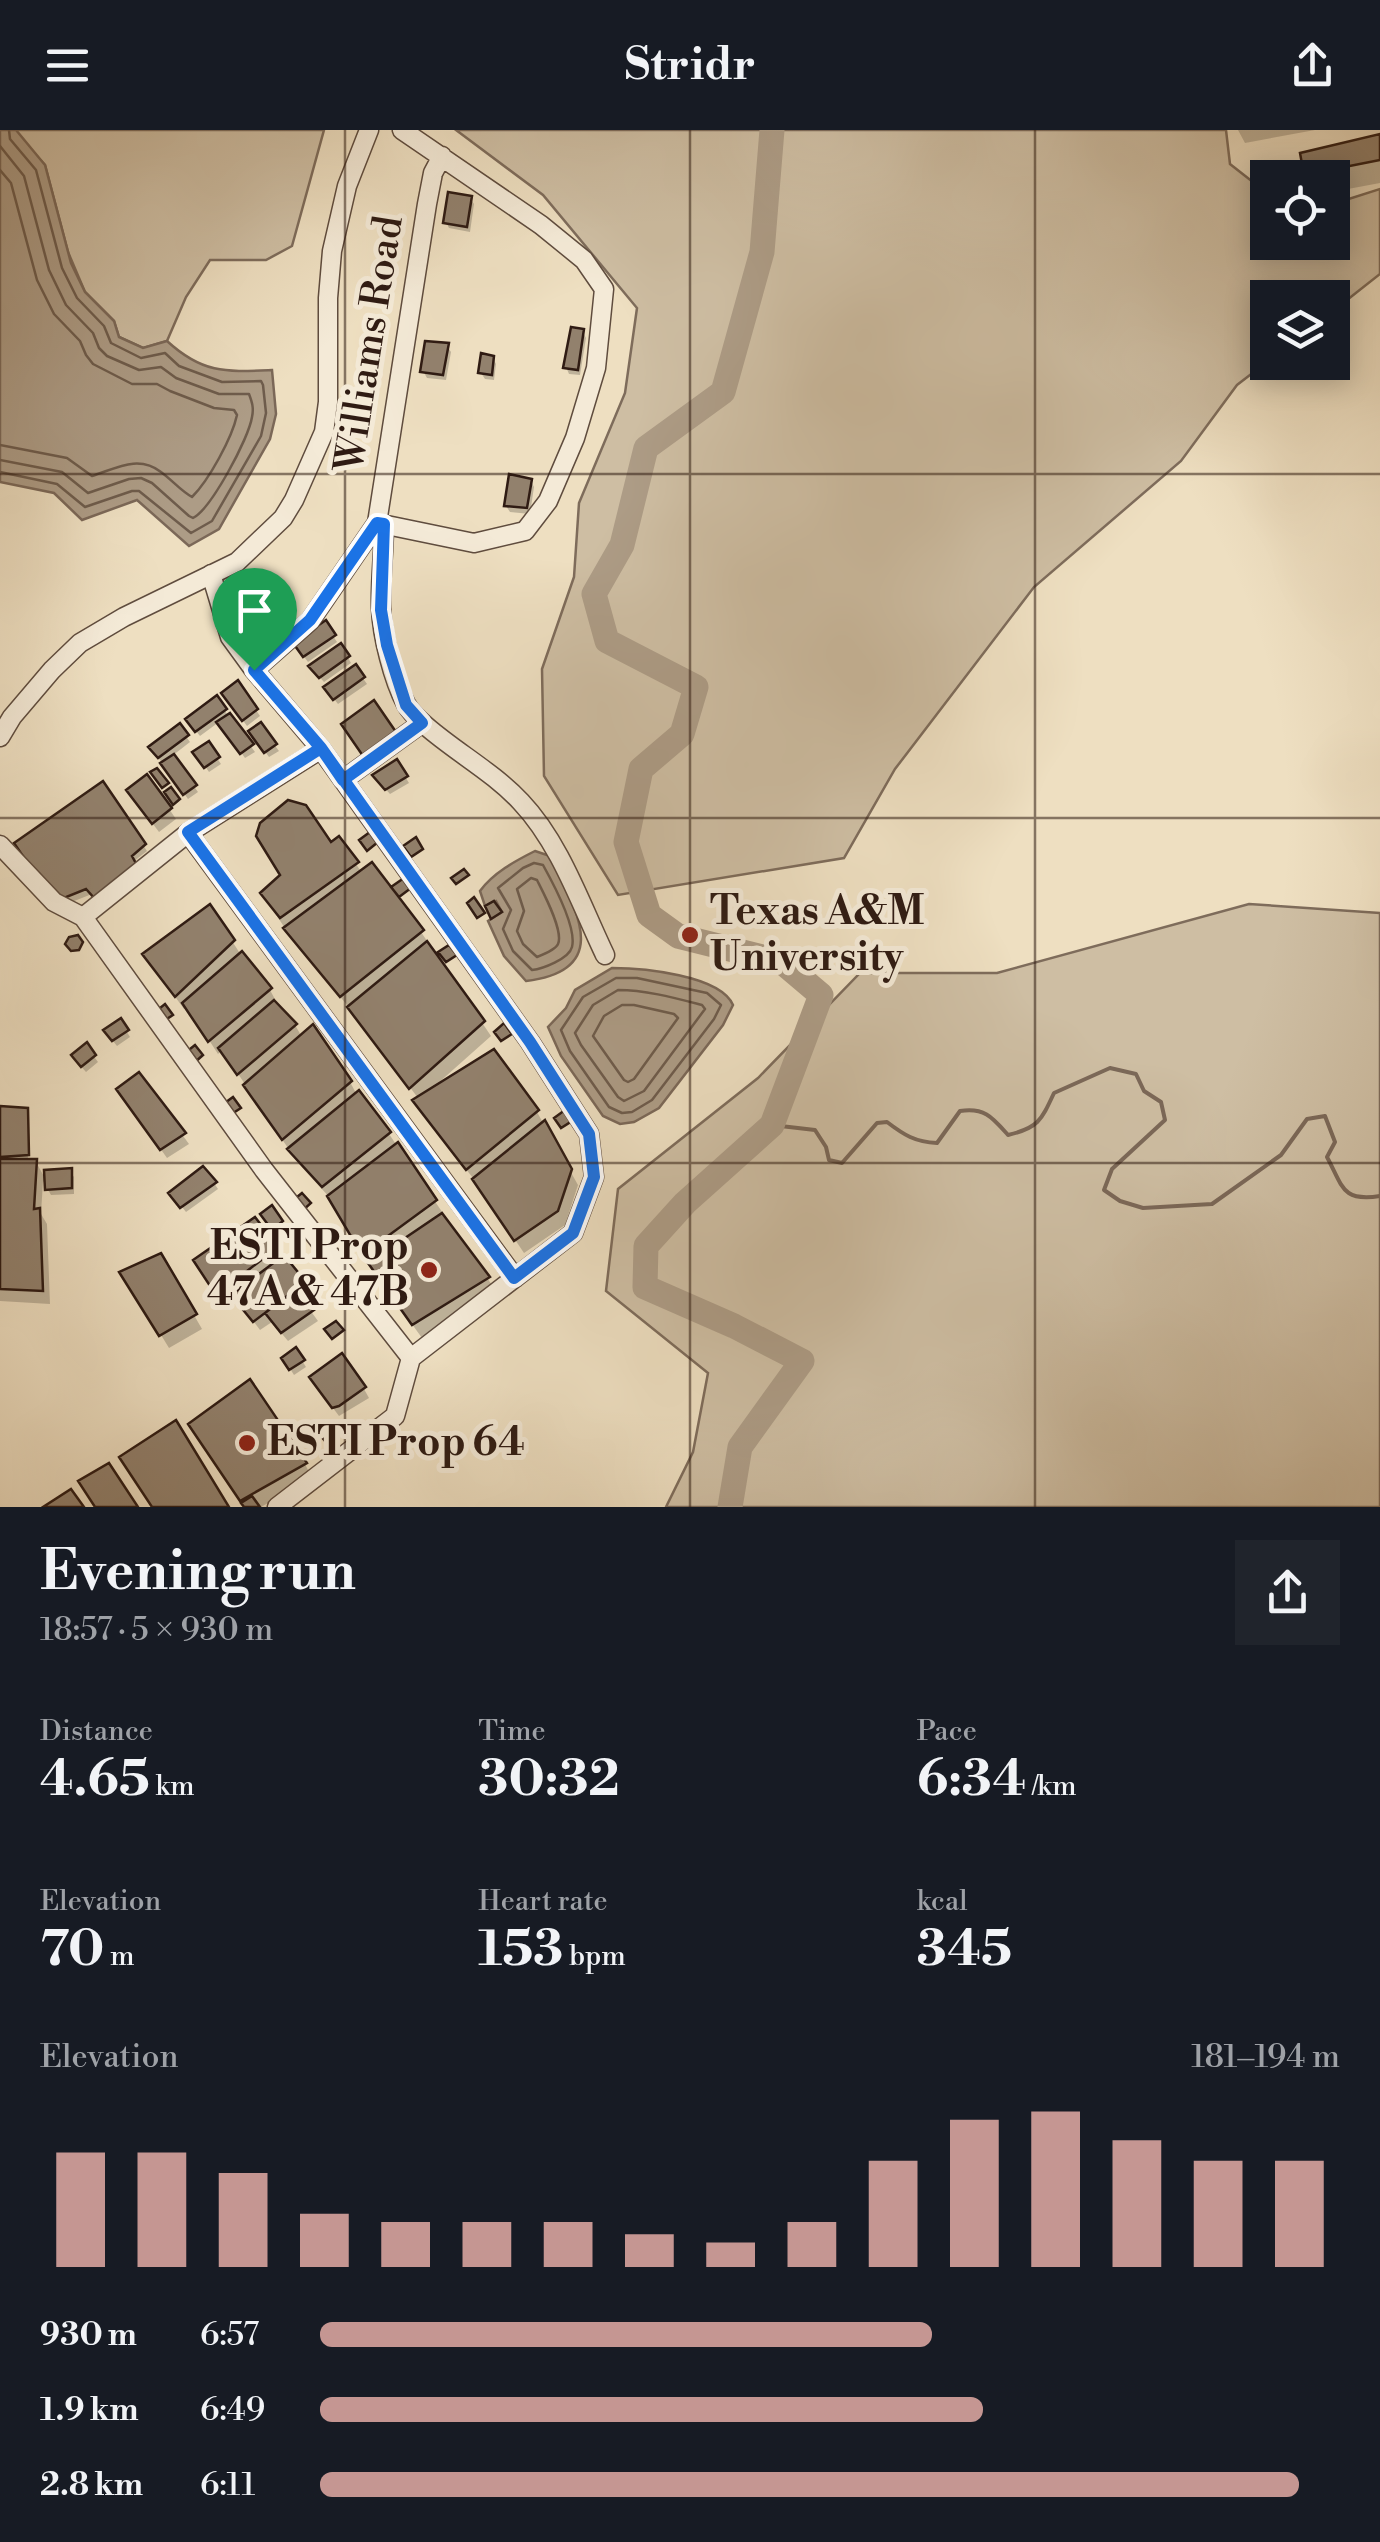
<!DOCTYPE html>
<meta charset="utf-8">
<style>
body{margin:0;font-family:"Libre Bodoni",serif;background:#20242c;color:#f1f3f6;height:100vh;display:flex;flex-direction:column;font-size:38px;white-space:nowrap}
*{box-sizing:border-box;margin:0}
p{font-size:32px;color:#9ea1a6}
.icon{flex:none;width:55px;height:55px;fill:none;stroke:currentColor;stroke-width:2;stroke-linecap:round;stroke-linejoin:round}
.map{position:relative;height:1377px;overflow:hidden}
.sheet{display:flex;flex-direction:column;background:#171b24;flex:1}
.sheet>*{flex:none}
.tools{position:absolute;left:1250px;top:30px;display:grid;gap:20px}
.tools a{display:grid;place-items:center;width:100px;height:100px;border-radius:0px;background:#171b24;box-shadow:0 5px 25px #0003;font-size:50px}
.pin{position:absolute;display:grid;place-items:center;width:85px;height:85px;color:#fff;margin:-102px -42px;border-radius:50% 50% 50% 0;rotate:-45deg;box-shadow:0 0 10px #0007}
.pin .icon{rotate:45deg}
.round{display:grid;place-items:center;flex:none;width:105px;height:105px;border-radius:0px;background:#20242c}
.headline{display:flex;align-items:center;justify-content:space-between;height:170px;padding:0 40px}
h1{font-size:55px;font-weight:700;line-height:75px}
.stats{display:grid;grid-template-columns:repeat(3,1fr);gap:15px;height:170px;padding:10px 40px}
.stats div{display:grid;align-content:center}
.stats b{font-size:50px;font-weight:700}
.stats small{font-size:28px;font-weight:400}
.stats p{font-size:28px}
.chart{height:280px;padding:20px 40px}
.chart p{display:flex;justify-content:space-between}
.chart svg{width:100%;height:180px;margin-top:10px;stroke:#c59692;stroke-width:6}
ul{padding:0 40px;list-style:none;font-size:32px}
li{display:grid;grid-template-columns:160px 120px 1fr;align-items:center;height:75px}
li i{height:25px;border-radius:12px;background:#c59692}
header{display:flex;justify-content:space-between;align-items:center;height:130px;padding:0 40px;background:#171b24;font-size:45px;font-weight:700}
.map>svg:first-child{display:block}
.green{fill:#cebea3;stroke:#7e6c5b;stroke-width:2.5}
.water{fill:#ad9c86;stroke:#7b6858;stroke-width:2.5}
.shadow{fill:#0003}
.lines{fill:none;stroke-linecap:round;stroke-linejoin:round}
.shore{stroke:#6e5c4c;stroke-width:2.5}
.stream{stroke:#7b6858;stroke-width:4}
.river{stroke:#ad9c86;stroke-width:25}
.building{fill:#92816d;stroke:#2f1b13;stroke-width:2.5}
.minor-casing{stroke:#5f4c3e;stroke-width:21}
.minor{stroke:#f4ead7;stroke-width:18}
.route-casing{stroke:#fff;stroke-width:20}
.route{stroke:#1a73e8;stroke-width:12}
.grid{fill:none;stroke:#2f1b13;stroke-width:2.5;stroke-opacity:0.55}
.poi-dot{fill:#8f2418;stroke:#f4ead7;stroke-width:4}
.labels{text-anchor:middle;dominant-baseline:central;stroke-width:10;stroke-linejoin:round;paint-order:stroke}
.street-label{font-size:40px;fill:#2f1b13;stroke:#f4ead7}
.poi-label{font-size:40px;font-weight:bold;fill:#2f1b13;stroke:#f4ead7;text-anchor:start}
</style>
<header><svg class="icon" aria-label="menu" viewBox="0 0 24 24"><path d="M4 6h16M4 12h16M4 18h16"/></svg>Stridr<svg class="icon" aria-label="share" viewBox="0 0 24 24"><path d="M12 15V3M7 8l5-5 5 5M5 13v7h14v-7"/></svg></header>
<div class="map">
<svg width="1380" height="1377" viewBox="0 0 1380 1377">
<rect width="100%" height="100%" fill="#eedfc1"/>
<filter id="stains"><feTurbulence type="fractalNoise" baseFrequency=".002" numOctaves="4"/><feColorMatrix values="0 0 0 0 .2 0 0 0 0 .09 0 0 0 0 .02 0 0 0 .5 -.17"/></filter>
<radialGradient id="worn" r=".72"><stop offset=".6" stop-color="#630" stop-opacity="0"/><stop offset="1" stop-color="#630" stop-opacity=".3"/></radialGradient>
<path class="green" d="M12 0H324L292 116 266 130H210L186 167 167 211 143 218 119 207 114 191 85 162 68 122 45 35Z
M456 0H1226L1230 34 1267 63 1268 112H1332L1333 74 1380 59V144L1333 181 1332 168H1268L1267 232 1237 255 1181 331 1034 457 895 639 844 728 618 765 544 646 542 539 574 447 579 373 625 263 637 178 543 65Z
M1249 774 1380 783V1377H666L693 1322 708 1243 606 1161 618 1059 758 948 860 843H997Z"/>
<path class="water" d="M0 0H16L45 35 71 133 85 162 114 191 119 207 143 218 167 211C203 244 226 242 272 240L276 284 270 309 219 399 189 416 137 370 82 390 54 363 0 352Z
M535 721 550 726C575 778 615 840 526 851L504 826 488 791 502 782 496 771 485 776 480 761C493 743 515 731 535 721Z
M612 838C642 838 720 845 733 875L723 895 659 978 634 992 620 994 603 986 561 926 548 897 566 878 575 860Z"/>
<path class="shadow" d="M1238 0H1315L1245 13Z
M1380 7V53L1332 62V48H1308L1306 44Z
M470 68 474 74 470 102 449 98 446 92Z
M583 202 586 208 580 245 569 244 566 237Z
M447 216 451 222 446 250 427 248 423 241Z
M493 228 496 234 494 250 485 249 481 243Z
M531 351 534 357 530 384 510 382 506 376Z
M325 494 337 512 308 532 299 520Z
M341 516 351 533 324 552 315 542Z
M355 537 367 554 338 574 330 564Z
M216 569 255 622 245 628 219 592 200 606 192 596Z
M227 569 256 580 260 586 247 596Z
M260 596 279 621 269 627 255 608Z
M179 597 190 612 172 626 198 662 188 669 155 623Z
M208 615 221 634 209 642 196 623Z
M396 632 409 653 390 664 379 652Z
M147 647 176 689 159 702 135 670Z
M102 655 147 721 92 764 59 777Z
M330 715 356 734 362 743 421 802 491 906 436 955 438 957 493 922 537 982 578 1055 565 1095 524 1123 476 1052 423 984 418 968 358 888 294 812 271 777Z
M210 777 241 825 270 860 277 873 275 875 295 895 302 907 350 952 357 965 358 963 389 1004 496 1161 422 1208 371 1137 332 1070 298 1033 222 920 218 924 187 876 184 879 145 825Z
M120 891 130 907 117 916 109 906Z
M86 916 98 932 86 942 77 932Z
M139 946 189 1014 167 1028 125 969Z
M0 979 27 980 28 1032H36L47 1052 70 1041 74 1047V1064L51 1065 43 1051 41 1084 47 1094 50 1174 0 1171Z
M214 1053 218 1059 186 1082 175 1068Z
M271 1079 285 1098 277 1104 267 1091Z
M255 1090 282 1129 303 1153 309 1163 302 1169 318 1191 288 1211 272 1192 260 1200 236 1168 225 1177 204 1144Z
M160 1126 202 1199 169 1218 123 1143Z
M296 1221 306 1237 294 1245 284 1229Z
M318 1258 364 1259 369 1268 339 1286Z
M200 1308 305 1334 312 1348 261 1377H245Z"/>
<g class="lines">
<path class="shore" d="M0 16 24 46 49 140 66 175 93 203 99 218 107 226 139 240 161 237 176 248 219 264H249C252 272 254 278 252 287 249 308 211 379 193 388L189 386 152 353 141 348 129 349 88 363 62 342 0 330
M0 40 11 53 37 150 54 184 80 211 86 225 93 234 132 254H157L170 261 214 278 234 280 237 285C232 308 209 350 192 367 181 361 172 350 161 342 138 324 115 339 92 346L67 328 0 315
M0 342 57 354 85 377 132 361H139L191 403 212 391 261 306 266 283 263 255 261 251 222 252 179 236 165 223 141 228 111 213 104 196 77 168 62 138 36 40 10 9 9 0
M534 733 543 735C553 753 577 797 572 817 569 829 542 839 532 840L513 821 503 799 511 780 498 758 523 738Z
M531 748 537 750C543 762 564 801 558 814 556 819 542 825 537 827L523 814 517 801 524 781 517 759Z
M616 848H637L707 863 721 875 714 889 652 970 632 982 622 983 609 977 570 921 561 900 583 867Z
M618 860C646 860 675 868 702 875L705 879 644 961 624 971 618 967 581 915 575 903 593 875Z
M622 875H634L674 884 678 888 634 949 628 952 624 950 593 906 604 886Z"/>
<path class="stream" d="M772 995 815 1000 826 1017 829 1030 842 1033 877 993 887 992C904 1005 915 1012 937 1013L960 981C985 977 993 988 1008 1005 1038 998 1041 991 1054 963L1110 938 1136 944 1144 961 1161 972 1165 990 1112 1039 1104 1060 1120 1071 1143 1078 1212 1074 1281 1025 1307 989 1325 986 1335 1012 1327 1027C1343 1057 1342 1072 1380 1066"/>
<path class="river" d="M730 1377 740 1317 802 1231 734 1196 645 1157 646 1116 685 1073 772 995 821 865 782 832 678 806 649 785 626 712 641 639 682 604 696 557 607 511 594 464 622 415 646 318 723 262 762 122 772 0"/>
</g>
<path class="building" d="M1380 4V30L1304 45 1300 23Z
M448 62 472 66 467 97 443 93Z
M571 197 584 199 578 240 563 238Z
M425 211 449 213 443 245 420 242Z
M481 223 494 226 492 245 478 243Z
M509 344 532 349 527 378 504 376Z
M326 490 336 505 303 527 293 513Z
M341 513 350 526 319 548 308 536Z
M356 534 365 547 333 570 323 557Z
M238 550 258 579 242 591 221 563Z
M217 565 227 579 195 602 185 589Z
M374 570 396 602 363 626 341 594Z
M230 583 254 614 240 624 216 592Z
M261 592 277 614 264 623 248 601Z
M180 593 189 605 158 628 148 617Z
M209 611 220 627 204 638 192 622Z
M174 624 197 655 183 665 160 633Z
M397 629 408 646 385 660 372 645Z
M157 638 169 653 162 658 150 642Z
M147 644 172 678 152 694 126 660Z
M103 651 146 714 132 726 139 739 96 770 86 759 54 772 14 713Z
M171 657 180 669 173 675 164 662Z
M288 670 306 675 331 712 339 706 359 732 280 788 260 763 280 745 256 706 260 693Z
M370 702 378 712 367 721 359 710Z
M416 707 423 719 411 727 403 716Z
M372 732 424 800 340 867 283 798Z
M464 739 469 745 456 754 451 748Z
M404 748 411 758 399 767 391 757Z
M474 767 485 783 477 788 467 773Z
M494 771 502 782 491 789 485 776Z
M210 774 235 810 175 867 142 824Z
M78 805 83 812 79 820 71 821 65 814 69 807Z
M427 811 485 891 409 959 347 877Z
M449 815 457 825 446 832 438 822Z
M242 821 272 858 208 912 182 873Z
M274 870 297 894 237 945 218 918Z
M165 874 173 885 162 892 155 882Z
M121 888 129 900 112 911 103 900Z
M504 893 512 904 501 911 494 902Z
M313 894 352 951 282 1010 243 955Z
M87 912 96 925 81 937 71 925Z
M195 915 203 925 193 934 185 923Z
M494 919 539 980 466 1040 412 970Z
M139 942 186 1003 160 1020 116 959Z
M359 960 391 1002 322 1057 287 1019Z
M233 967 241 978 230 985 222 975Z
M0 976 28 978 29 1025 0 1027Z
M565 980 572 991 561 998 554 988Z
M545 990 572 1039 558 1081 514 1111 472 1049Z
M398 1012 437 1070 362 1125 327 1066Z
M0 1029H37L34 1079 40 1078 43 1161 0 1159Z
M203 1036 217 1052 180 1078 168 1063Z
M72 1038V1058L45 1060 44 1040Z
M302 1063 311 1073 301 1082 292 1071Z
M272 1075 283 1091 272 1100 260 1084Z
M442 1083 490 1147 412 1195 368 1133Z
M255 1087 278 1117 216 1165 193 1130Z
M161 1123 197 1184 159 1206 119 1142Z
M284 1125 306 1152 253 1192 231 1165Z
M296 1159 314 1180 281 1203 265 1183Z
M336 1191 344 1200 332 1209 324 1199Z
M296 1217 305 1230 289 1240 281 1228Z
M342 1223 366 1257 339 1276 332 1278 309 1247Z
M250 1249 307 1333 240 1371 188 1294Z
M176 1290 229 1377H152L119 1327Z
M326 1292 334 1304 325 1311 316 1300Z
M109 1333 138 1377H95L78 1351Z
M71 1359 84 1377H43Z
M252 1366 260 1377H244L241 1373Z"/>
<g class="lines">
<g class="minor-casing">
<path id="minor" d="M402 0 541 95 584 130 604 159 596 238 575 308 548 371 525 401 474 413 377 393 427 74 433 43 442 26
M384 395C384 422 380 451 381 478 382 506 393 550 406 574 410 582 419 590 426 596 457 623 493 642 521 672 560 713 581 775 605 825
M254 540 310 491 377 393
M0 607 12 587 52 540 80 513 124 487 237 432 283 388 294 370 324 302 328 272V168L332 121 347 56 369 0
M343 650 422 593
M188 703 515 1148
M0 715 54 772 83 787 264 1040 411 1228 573 1103 594 1047 589 1004 530 912 321 619 254 540 230 507 211 444
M83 787 188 703 321 619
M277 1377 395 1286 411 1228"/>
</g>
<use href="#minor" class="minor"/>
</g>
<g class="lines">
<g class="route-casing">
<path id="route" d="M254 540 321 618 530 912 589 1004 594 1047 573 1103 514 1148 188 702 321 618 343 650 422 593 406 575 387 515 381 480 384 394 377 393 310 490 254 540"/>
</g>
<use href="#route" class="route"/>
</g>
<path class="grid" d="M345 0V1377M690 0V1377M1035 0V1377M0 344H1380M0 688H1380M0 1033H1380"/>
<g class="poi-dot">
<circle cx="690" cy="805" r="10"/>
<circle cx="429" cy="1140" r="10"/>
<circle cx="247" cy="1313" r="10"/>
</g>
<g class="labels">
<g class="street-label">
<text transform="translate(370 214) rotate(-81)">Williams Road</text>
</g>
<g class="poi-label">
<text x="710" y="782">Texas A&amp;M<tspan x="710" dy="46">University</tspan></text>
<text x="409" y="1117" text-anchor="end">ESTI Prop<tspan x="409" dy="46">47A &amp; 47B</tspan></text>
<text x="267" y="1313">ESTI Prop 64</text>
</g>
</g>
<rect width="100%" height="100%" filter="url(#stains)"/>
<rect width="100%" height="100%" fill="url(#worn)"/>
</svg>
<div class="tools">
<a><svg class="icon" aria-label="locate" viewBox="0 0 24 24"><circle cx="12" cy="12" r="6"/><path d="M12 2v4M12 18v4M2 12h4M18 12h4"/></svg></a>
<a><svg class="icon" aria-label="layers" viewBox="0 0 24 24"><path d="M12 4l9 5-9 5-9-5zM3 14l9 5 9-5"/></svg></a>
</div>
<div class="pin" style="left:254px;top:540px;background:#1e9e55"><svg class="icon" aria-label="arrive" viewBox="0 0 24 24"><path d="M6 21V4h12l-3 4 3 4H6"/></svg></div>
</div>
<section class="sheet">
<div class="headline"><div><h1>Evening run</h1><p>18:57 · 5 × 930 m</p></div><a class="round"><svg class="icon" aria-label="share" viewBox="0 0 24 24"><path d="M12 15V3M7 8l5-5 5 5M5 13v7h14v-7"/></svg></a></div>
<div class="stats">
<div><p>Distance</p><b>4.65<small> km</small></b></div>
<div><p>Time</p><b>30:32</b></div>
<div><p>Pace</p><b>6:34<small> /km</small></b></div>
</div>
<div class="stats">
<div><p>Elevation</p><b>70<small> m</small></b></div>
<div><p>Heart rate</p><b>153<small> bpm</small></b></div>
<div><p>kcal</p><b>345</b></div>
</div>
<div class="chart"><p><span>Elevation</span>181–194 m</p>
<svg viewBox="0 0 160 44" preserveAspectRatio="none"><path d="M5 44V16M15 44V16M25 44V21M35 44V31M45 44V33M55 44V33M65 44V33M75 44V36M85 44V38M95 44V33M105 44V18M115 44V8M125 44V6M135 44V13M145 44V18M155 44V18"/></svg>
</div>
<ul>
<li><b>930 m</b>6:57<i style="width:60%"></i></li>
<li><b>1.9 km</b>6:49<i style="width:65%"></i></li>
<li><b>2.8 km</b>6:11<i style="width:96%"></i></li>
</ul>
</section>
